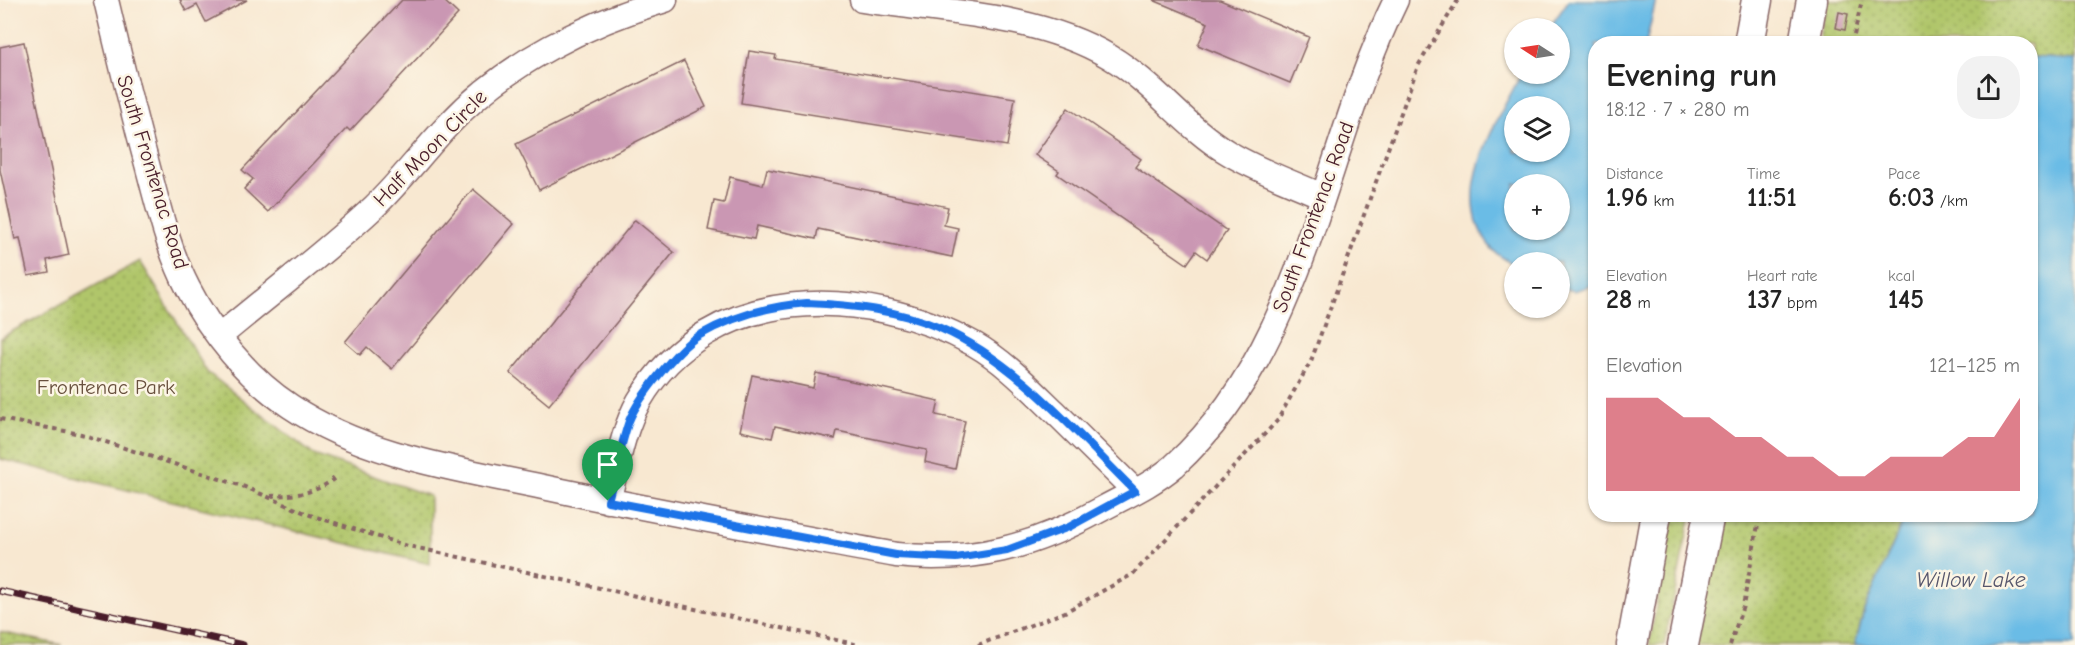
<!DOCTYPE html>
<meta charset="utf-8">
<style>
body{margin:0;font-family:"Comic Neue",sans-serif;background:#f2f2f2;color:#222;height:100vh;display:flex;flex-direction:column;font-size:22px;white-space:nowrap}
*{box-sizing:border-box;margin:0}
p{font-size:20px;color:#767676}
.icon{flex:none;width:33px;height:33px;fill:none;stroke:currentColor;stroke-width:2;stroke-linecap:round;stroke-linejoin:round}
.map{position:relative;flex:1;overflow:hidden}
.details{position:absolute;left:1588px;top:36px;width:450px;height:486px;display:flex;flex-direction:column;background:#fff;border-radius:24px;box-shadow:0 2px 4px #0004}
.details>*{flex:none}
.needle{width:39px;rotate:282deg}
.buttons{position:absolute;left:1504px;top:18px;display:grid;gap:12px}
.buttons a{display:grid;place-items:center;width:66px;height:66px;border-radius:50%;background:#fff;box-shadow:0 2px 4px #0004;font-size:30px}
.pin{position:absolute;display:grid;place-items:center;width:51px;height:51px;color:#fff;margin:-62px -26px;border-radius:50% 50% 50% 0;rotate:-45deg;box-shadow:0 0 6px #0007}
.pin .icon{rotate:45deg}
.round{display:grid;place-items:center;flex:none;width:63px;height:63px;border-radius:24px;background:#f2f2f2}
.head{display:flex;align-items:center;justify-content:space-between;height:102px;padding:0 18px}
h1{font-size:33px;font-weight:800;line-height:45px}
.metrics{display:grid;grid-template-columns:repeat(3,1fr);gap:9px;height:102px;padding:6px 18px}
.metrics div{display:grid;align-content:center}
.metrics b{font-size:26px;font-weight:800}
.metrics small{font-size:16px;font-weight:400}
.metrics p{font-size:16px}
.chart{height:168px;padding:12px 18px}
.chart p{display:flex;justify-content:space-between}
.chart svg{width:100%;height:108px;margin-top:6px;fill:#d1495b;opacity:.7}
.map>svg:first-child{display:block}
.grass{fill:url(#grass-dots);stroke:#7d724a;stroke-width:1.5}
.water{fill:#6bbce6;stroke:#5a6e88;stroke-width:1.5;fill-rule:evenodd}
.building{fill:#ca97b3}
.lines{fill:none;stroke-linecap:round;stroke-linejoin:round}
.minor-casing{stroke:#876565;stroke-width:27}
.tertiary-casing{stroke:#876565;stroke-width:33}
.path{stroke:#876565;stroke-width:4;stroke-dasharray:4.5 4.5;stroke-linecap:butt}
.minor{stroke:#fff;stroke-width:24}
.tertiary{stroke:#fff;stroke-width:30}
.rail-casing{stroke:#4a1f2b;stroke-width:7}
.rail{stroke:#fcf5e5;stroke-width:4.5;stroke-dasharray:14;stroke-linecap:butt}
.route-casing{stroke:#fff;stroke-width:12}
.route{stroke:#1a73e8;stroke-width:8}
.labels{text-anchor:middle;dominant-baseline:central;stroke-width:5;stroke-linejoin:round;paint-order:stroke}
.street-label{font-size:21px;fill:#4a1f2b;stroke:#fcf5e5}
.park-label{font-size:21px;fill:#69513e;stroke:#fcf5e5}
.water-label{font-size:22px;font-style:italic;fill:#56566c;stroke:#fcf5e5}
</style>
<div class="map">
<svg width="2075" height="645" viewBox="0 0 2075 645">
<defs>
<pattern id="grass-dots" width="8" height="8" patternUnits="userSpaceOnUse" patternTransform="scale(1.5)"><rect width="8" height="8" fill="#b0c66a"/><path d="M2 2h.1M6 6h.1" fill="none" stroke="#91a057" stroke-width="1.8" stroke-linecap="round"/></pattern>
</defs>
<rect width="100%" height="100%" fill="#fcf5e5"/>
<filter id="ink" filterUnits="userSpaceOnUse"><feTurbulence type="fractalNoise" baseFrequency=".0167" numOctaves="2"/><feDisplacementMap in="SourceGraphic" scale="12" xChannelSelector="R" yChannelSelector="G"/><feConvolveMatrix kernelMatrix="1 2 1 2 8 2 1 2 1" color-interpolation-filters="sRGB"/></filter>
<filter id="wash" filterUnits="userSpaceOnUse"><feTurbulence type="fractalNoise" baseFrequency=".008" numOctaves="4" result="noise"/><feDisplacementMap in="SourceGraphic" scale="24" xChannelSelector="R" yChannelSelector="G"/><feGaussianBlur stdDeviation="1.35" result="paint"/><feColorMatrix in="noise" values="0 0 0 0 0 0 0 0 0 0 0 0 0 0 0 0 0 1.4 0 .05"/><feComposite in="paint" operator="in"/></filter>
<g filter="url(#wash)">
<rect width="100%" height="100%" fill="#f8e8d1"/>
<path class="grass" d="M1827 0H2075V60L2031 57V44H1818Z
M140 261 207 372 314 455 430 496V564L0 459V338Z
M1673 515H1691L1664 645H1649Z
M1722 515H1906L1864 610 1855 645H1695Z
M0 632 62 645H0Z"/>
<path class="water" d="M1569 0H1656L1646 43 1596 44V284L1574 291 1560 287V262H1515V265C1508 261 1498 256 1492 249 1447 196 1496 124 1521 74H1560V28H1549ZM1515 106H1560V152H1515ZM1515 184H1560V230H1515Z
M2031 57 2075 60V645H1855L1864 610 1906 515 2031 514Z"/>
<g id="blocks">
<path class="building" d="M180 0H247L206 22 197 5 186 11Z
M402 0H443L458 14 350 131 347 128 268 212 244 189 253 179 242 170Z
M1153 0H1220L1309 37 1290 83 1198 45 1208 23Z
M1839 12 1848 14 1845 30 1836 28Z
M24 42 69 255 47 260 49 272 28 276 20 238 15 239 0 170V47Z
M749 51 776 55 775 59 1015 98 1007 146 741 103Z
M684 61 706 107 539 190 516 144Z
M1068 108 1141 159 1135 167 1227 231 1207 259 1196 251 1187 264 1057 174 1059 171 1035 155Z
M767 169 948 207 944 225 958 228 952 257 818 229 816 239 757 226 754 239 708 230 714 201 724 203 730 177 763 185Z
M473 189 514 224 392 369 367 347 360 355 345 342Z
M635 220 674 252 549 405 510 373Z
M816 373 939 401 936 415 965 421 955 469 925 462 927 450 837 431 835 439 775 426 772 438 740 431 752 375 813 388Z"/>
</g>
</g>
<g filter="url(#ink)">
<use href="#blocks" fill-opacity="0" stroke="#876565" stroke-width="1.5"/>
<g class="lines">
<g class="minor-casing">
<path id="minor" d="M106 0C119 55 132 109 147 164 158 205 168 250 188 288 211 333 248 378 290 406 364 456 458 469 543 487 660 512 778 533 896 555 973 563 1033 547 1100 510 1124 497 1153 484 1174 466 1307 345 1321 153 1396 0
M862 0C943 12 1038 14 1110 57 1154 83 1185 127 1227 152 1256 170 1291 182 1322 196
M220 336C271 293 325 253 374 207 401 181 424 150 450 123 506 63 588 23 665 0
M608 501C617 468 622 431 639 401 709 282 865 284 974 344 1004 361 1029 387 1054 411 1081 438 1108 464 1135 491"/>
</g>
<g class="tertiary-casing">
<path id="tertiary" d="M1749 44 1757 0
M1804 44 1812 0
M1632 645 1656 514
M1683 645 1709 514"/>
</g>
<path class="path" d="M1852 44 1862 0
M0 419 81 434 245 487 310 515 404 545 859 645
M271 496C296 495 317 494 337 476
M978 645 1065 612 1133 574 1277 421 1311 361 1418 66 1458 0
M1730 645 1743 606 1760 514"/>
<use href="#minor" class="minor"/>
<use href="#tertiary" class="tertiary"/>
<g class="rail-casing">
<path id="rail" d="M0 591 243 645"/>
</g>
<use href="#rail" class="rail"/>
</g>
</g>
<g class="lines" filter="url(#ink)">
<g class="route-casing">
<path id="route" d="M807 303C851 305 899 310 940 328 1018 362 1075 432 1135 491L1069 527 1007 550 956 558 896 555 608 501C615 475 620 447 629 421 638 398 677 349 698 336 731 317 769 306 807 303Z"/>
</g>
<use href="#route" class="route"/>
</g>
<g class="labels">
<g class="street-label">
<text transform="translate(430 148) rotate(-46)">Half Moon Circle</text>
<text transform="translate(153 172) rotate(73)">South Frontenac Road</text>
<text transform="translate(1313 217) rotate(-70)">South Frontenac Road</text>
</g>
<g class="park-label">
<text x="106" y="387">Frontenac Park</text>
</g>
<g class="water-label">
<text x="1971" y="580">Willow Lake</text>
</g>
</g>
</svg>
<div class="buttons">
<a><svg class="needle" viewBox="-14 -14 28 28"><path d="M0-13l5 13h-10z" fill="#e53935"/><path d="M0 13l5-13h-10z" fill="#767676"/></svg></a>
<a><svg class="icon" aria-label="layers" viewBox="0 0 24 24"><path d="M12 4l9 5-9 5-9-5zM3 14l9 5 9-5"/></svg></a>
<a>+</a>
<a>−</a>
</div>
<div class="pin" style="left:608px;top:501px;background:#1e9e55"><svg class="icon" aria-label="arrive" viewBox="0 0 24 24"><path d="M6 21V4h12l-3 4 3 4H6"/></svg></div>
<section class="details">
<div class="head"><div><h1>Evening run</h1><p>18:12 · 7 × 280 m</p></div><a class="round"><svg class="icon" aria-label="share" viewBox="0 0 24 24"><path d="M12 15V3M7 8l5-5 5 5M5 13v7h14v-7"/></svg></a></div>
<div class="metrics">
<div><p>Distance</p><b>1.96<small> km</small></b></div>
<div><p>Time</p><b>11:51</b></div>
<div><p>Pace</p><b>6:03<small> /km</small></b></div>
</div>
<div class="metrics">
<div><p>Elevation</p><b>28<small> m</small></b></div>
<div><p>Heart rate</p><b>137<small> bpm</small></b></div>
<div><p>kcal</p><b>145</b></div>
</div>
<div class="chart"><p><span>Elevation</span>121–125 m</p>
<svg viewBox="0 0 160 44" preserveAspectRatio="none"><path d="M0 44V6L10 6L20 6L30 14L40 14L50 22L60 22L70 30L80 30L90 38L100 38L110 30L120 30L130 30L140 22L150 22L160 6V44z"/></svg>
</div>
</section>
</div>
